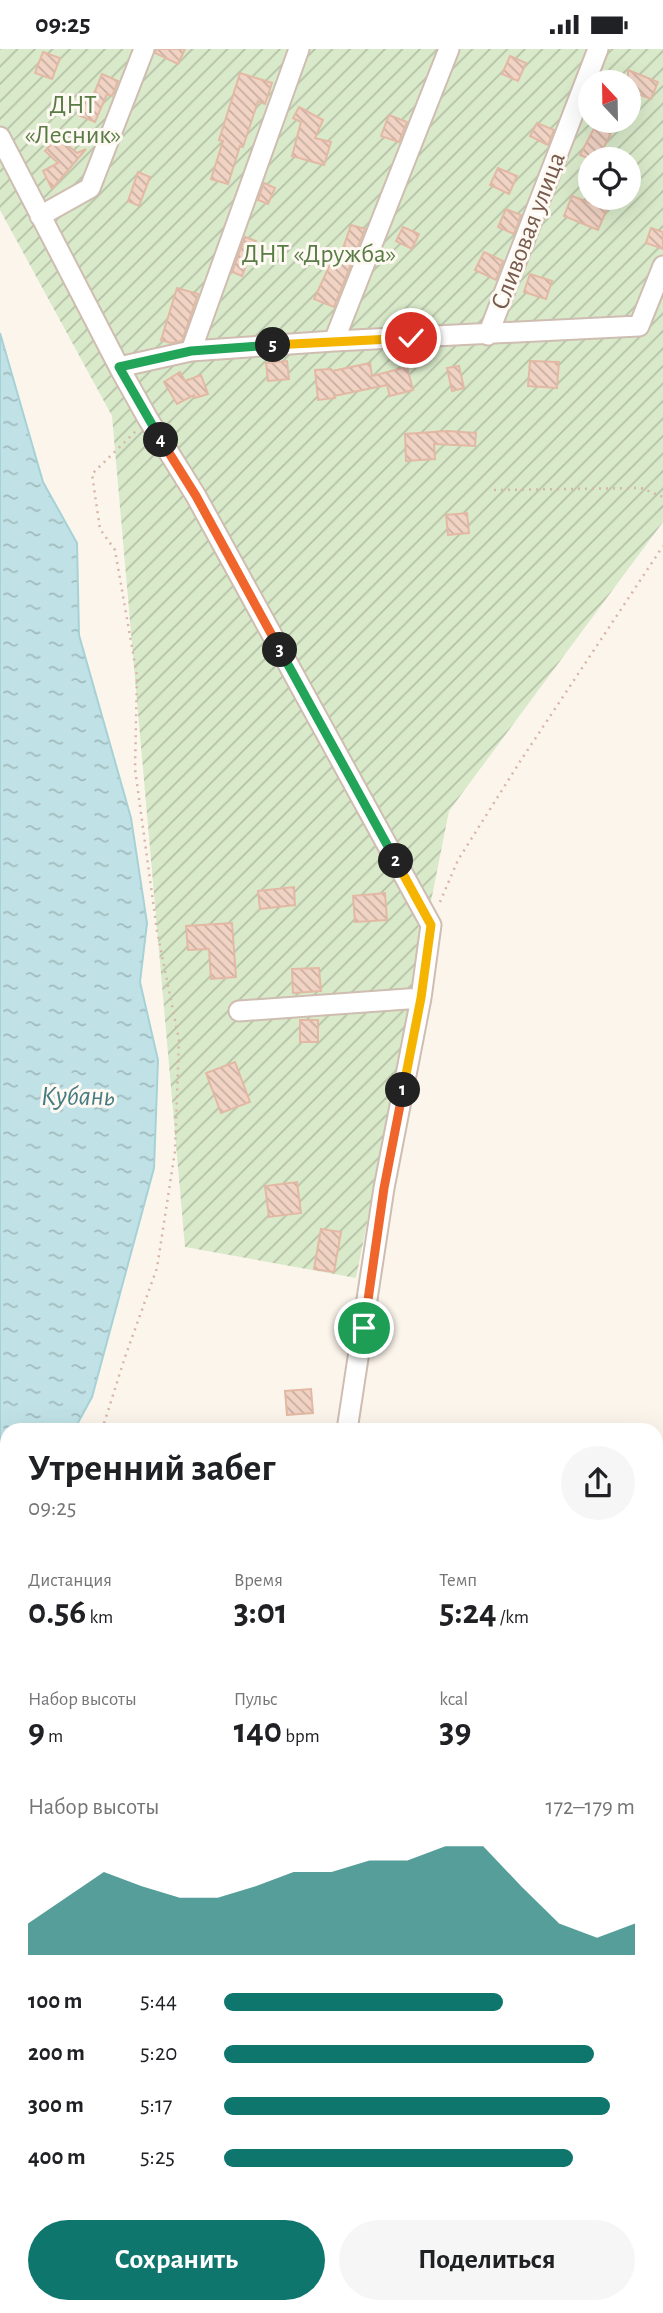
<!DOCTYPE html>
<html lang="ru">
<meta charset="utf-8">
<style>
body{margin:0;font-family:"Alegreya Sans",sans-serif;background:#f6f6f6;color:#202124;height:100vh;display:flex;flex-direction:column;font-size:26px;white-space:nowrap}
*{box-sizing:border-box;margin:0}
p{font-size:23px;color:#757577}
.icon{flex:none;width:38px;height:38px;fill:none;stroke:currentColor;stroke-width:2;stroke-linecap:round;stroke-linejoin:round}
.map{position:relative;flex:1;overflow:hidden}
.details{position:absolute;left:0px;top:1374px;width:663px;height:891px;display:flex;flex-direction:column;background:#fff;border-radius:21px 21px 0 0;box-shadow:0 7px 28px #0002}
.details>*{flex:none}
.needle{width:46px;rotate:338deg}
.buttons{position:absolute;left:578px;top:21px;display:grid;gap:14px}
.buttons a{display:grid;place-items:center;width:63px;height:63px;border-radius:50%;background:#fff;box-shadow:0 7px 28px #0002;font-size:35px}
.pin{position:absolute;display:grid;place-items:center;width:60px;height:60px;color:#fff;margin:-30px;border:4px solid #fff;border-radius:50%;box-shadow:0 2px 7px #0007}
.km{position:absolute;width:35px;height:35px;margin:-18px;border-radius:50%;background:#222;color:#fff;font-size:19px;line-height:35px;text-align:center}
.round{display:grid;place-items:center;flex:none;width:74px;height:74px;border-radius:37px;background:#f6f6f6}
.summary{display:flex;align-items:center;justify-content:space-between;height:119px;padding:0 28px}
h1{font-size:38px;font-weight:700;line-height:52px}
.figures{display:grid;grid-template-columns:repeat(3,1fr);gap:10px;height:119px;padding:7px 28px}
.figures div{display:grid;align-content:center}
.figures b{font-size:35px;font-weight:700}
.figures small{font-size:19px;font-weight:400}
.figures p{font-size:19px}
.chart{height:196px;padding:14px 28px}
.chart p{display:flex;justify-content:space-between}
.chart svg{width:100%;height:126px;margin-top:7px;fill:#0f766e;opacity:.7}
.action{display:flex;gap:14px;margin-top:auto;padding:14px 28px}
.action a{flex:1;height:80px;border-radius:42px;background:#0f766e;color:#fff;font-size:28px;font-weight:700;line-height:80px;text-align:center}
.action a+a{background:#f6f6f6;color:#202124}
ul{padding:0 28px;list-style:none;font-size:23px}
li{display:grid;grid-template-columns:112px 84px 1fr;align-items:center;height:52px}
li i{height:18px;border-radius:9px;background:#0f766e}
.status{display:flex;justify-content:space-between;align-items:center;height:49px;padding:0 35px;background:#fff;direction:ltr}
.status svg{height:19px;fill:currentColor}
.map>svg:first-child{display:block}
.residential{fill:#f4e6da}
.garden{fill:url(#garden-furrows);fill-rule:evenodd}
.water{fill:url(#water-ripples);stroke:#a6d2d7;stroke-width:2}
.building{fill:url(#building-back-hatch);stroke:#e3b9a5;stroke-width:2}
.lines{fill:none;stroke-linecap:round;stroke-linejoin:round}
.minor-casing{stroke:#cebdb0;stroke-width:23}
.path{stroke:#d6b6a6;stroke-width:2.5;stroke-dasharray:2 5;stroke-linecap:butt}
.minor{stroke:#fff;stroke-width:19}
.split-1-casing{stroke:#fff;stroke-width:14}
.split-2-casing{stroke:#fff;stroke-width:14}
.split-3-casing{stroke:#fff;stroke-width:14}
.split-4-casing{stroke:#fff;stroke-width:14}
.split-5-casing{stroke:#fff;stroke-width:14}
.split-6-casing{stroke:#fff;stroke-width:14}
.split-1{stroke:#f0652b;stroke-width:9}
.split-2{stroke:#f5b400;stroke-width:9}
.split-3{stroke:#22a559;stroke-width:9}
.split-4{stroke:#f0652b;stroke-width:9}
.split-5{stroke:#22a559;stroke-width:9}
.split-6{stroke:#f5b400;stroke-width:9}
.labels{text-anchor:middle;dominant-baseline:central;stroke-width:6;stroke-linejoin:round;paint-order:stroke}
.park-label{font-size:26px;fill:#597c46;stroke:#fef9f2}
.street-label{font-size:26px;fill:#775b4e;stroke:#fef9f2}
.water-label{font-size:28px;font-style:italic;fill:#457b82;stroke:#fef9f2}
</style>
<div class="status"><b>09:25</b><svg viewBox="0 0 49 12"><path d="M0 12V9h3v3zM5 12V6h3v6zM10 12V3h3v9zM15 12V0h3v12zM26 1h20v11H26zM47 4h2v5h-2z"/></svg></div>
<div class="map">
<svg width="663" height="2264" viewBox="0 0 663 2264">
<defs>
<pattern id="garden-furrows" width="10" height="10" patternUnits="userSpaceOnUse" patternTransform="scale(1.75)"><rect width="10" height="10" fill="#d9eaca"/><path d="M-1 1l2-2M0 10L10 0M9 11l2-2" fill="none" stroke="#b5c1a6"/></pattern>
<pattern id="water-ripples" width="26" height="14" patternUnits="userSpaceOnUse" patternTransform="scale(1.75)"><rect width="26" height="14" fill="#c0e2e6"/><path d="M2 4q2-2 4 0t4 0M15 11q2-2 4 0t4 0" fill="none" stroke="#a1babd"/></pattern>
<pattern id="building-back-hatch" width="6" height="6" patternUnits="userSpaceOnUse" patternTransform="scale(1.75)"><rect width="6" height="6" fill="#f1d3c4"/><path d="M-1 5l2 2M0 0l6 6M5-1l2 2" fill="none" stroke="#c8aea1"/></pattern>
</defs>
<rect width="100%" height="100%" fill="#fcf5ec"/>
<path class="residential" d="M7 1778V2258H189L186 2264H0V1782Z"/>
<path class="garden" d="M0 0H663V473L449 762 356 1229 185 1198 112 367 0 161ZM590 33H628V72H590ZM590 110H628V149H590Z"/>
<path class="water" d="M0 284 43 433 77 494 79 586 131 769 147 874 140 933 158 1011 154 1119 92 1348 74 1381H7V1464L0 1471Z"/>
<path class="building" d="M156 0H185L178 15 155 4Z
M43 3 60 9 52 30 35 24Z
M510 7 526 14 518 32 502 25Z
M628 21 658 33 651 50 628 41Z
M240 24 272 34 265 55 258 52 243 98 240 97 228 135 211 130 223 92 219 91Z
M102 25 118 32 112 47 107 45 95 73 78 66 84 49 91 52Z
M299 58 323 71 315 89 331 93 324 116 292 107 301 73 293 69Z
M389 66 407 73 399 93 381 87Z
M598 72H617L598 110H590L580 106Z
M537 74 554 81 548 96 530 87Z
M58 88 77 104 86 100 52 140 43 122 58 114 45 102Z
M498 119 517 127 509 145 490 136Z
M138 123 150 128 139 157 128 152Z
M264 134 275 139 268 155 258 151Z
M572 147 607 160 598 181 564 167Z
M506 160 521 166 514 185 498 178Z
M351 176 365 180 334 258 314 250 336 203 341 205Z
M403 178 419 185 412 200 396 192Z
M651 179 663 183V200L646 194Z
M245 188 256 192 242 227 232 223Z
M484 203 503 212 496 231 475 221Z
M530 225 552 232 546 250 524 243Z
M177 239 198 245 182 292 171 294 161 291Z
M287 312 289 330 268 332 266 314Z
M530 312 559 313 557 339 528 337Z
M370 314 372 327 407 318 413 341 390 347 387 336 334 347 335 349 318 351 315 321 331 320 332 322Z
M459 317 464 339 452 342 447 319Z
M180 323 185 332 201 326 208 345 195 349 194 346 177 355 164 333Z
M447 382 476 384 475 397 434 395 435 410 406 412 405 385Z
M467 464 469 484 448 486 446 466Z
M294 838 295 856 260 860 258 842Z
M385 844 387 871 355 873 353 847Z
M232 874 236 928 211 930 209 900 188 901 186 877Z
M319 919 321 942 293 944 292 920Z
M300 971H318V993H300Z
M235 1013 250 1053 221 1064 206 1024Z
M297 1133 301 1164 269 1168 265 1137Z
M321 1180 341 1183 334 1223 314 1220Z
M311 1340 313 1364 287 1366 285 1342Z"/>
<g class="lines">
<g class="minor-casing">
<path id="minor" d="M0 88 119 318 148 370 196 447 431 876 421 949 384 1139 347 1381
M40 167 90 139 144 0
M488 286 598 0
M334 292 449 0
M191 302 299 0
M119 318 191 302 334 292 639 277 663 217
M239 962 421 949
M0 1710 7 1706
M663 1746 660 1748 663 1754
M0 1750 7 1746
M0 1876 7 1905
M656 1898 663 1897
M93 2258 94 2264
M442 2258 443 2264
M604 2258 605 2264"/>
</g>
<path class="path" d="M494 441 641 439 663 448
M440 853 458 811 521 711 663 497
M102 1381 125 1308 157 1219 175 1102 179 991 157 882 135 720 137 627 115 501 100 480 92 425 136 382
M0 1494 7 1486"/>
<use href="#minor" class="minor"/>
</g>
<g class="lines">
<g class="split-1-casing">
<path id="split-1" d="M364 1279 384 1139 403 1041"/>
</g>
<g class="split-2-casing">
<path id="split-2" d="M396 812 431 876 421 949 403 1041"/>
</g>
<g class="split-3-casing">
<path id="split-3" d="M280 601 396 812"/>
</g>
<g class="split-4-casing">
<path id="split-4" d="M161 391 196 447 280 601"/>
</g>
<g class="split-5-casing">
<path id="split-5" d="M161 391 119 318 191 302 273 296"/>
</g>
<g class="split-6-casing">
<path id="split-6" d="M273 296 411 289"/>
</g>
<use href="#split-1" class="split-1"/>
<use href="#split-2" class="split-2"/>
<use href="#split-3" class="split-3"/>
<use href="#split-4" class="split-4"/>
<use href="#split-5" class="split-5"/>
<use href="#split-6" class="split-6"/>
</g>
<g class="labels">
<g class="park-label">
<text x="73" y="56">ДНТ<tspan x="73" dy="30">«Лесник»</tspan></text>
<text x="319" y="205">ДНТ «Дружба»</text>
</g>
<g class="street-label">
<text transform="translate(528 182) rotate(-69)">Сливовая улица</text>
</g>
<g class="water-label">
<text x="78" y="1048">Кубань</text>
</g>
</g>
</svg>
<div class="buttons">
<a><svg class="needle" viewBox="-14 -14 28 28"><path d="M0-13l5 13h-10z" fill="#e53935"/><path d="M0 13l5-13h-10z" fill="#757577"/></svg></a>
<a><svg class="icon" aria-label="locate" viewBox="0 0 24 24"><circle cx="12" cy="12" r="6"/><path d="M12 2v4M12 18v4M2 12h4M18 12h4"/></svg></a>
</div>
<div class="pin" style="left:364px;top:1279px;background:#1e9e55"><svg class="icon" aria-label="arrive" viewBox="0 0 24 24"><path d="M6 21V4h12l-3 4 3 4H6"/></svg></div>
<div class="pin" style="left:411px;top:289px;background:#d93025"><svg class="icon" aria-label="check" viewBox="0 0 24 24"><path d="M5 12l5 5 9-10"/></svg></div>
<b class="km" style="left:403px;top:1041px">1</b>
<b class="km" style="left:396px;top:812px">2</b>
<b class="km" style="left:280px;top:601px">3</b>
<b class="km" style="left:161px;top:391px">4</b>
<b class="km" style="left:273px;top:296px">5</b>
<section class="details">
<div class="summary"><div><h1>Утренний забег</h1><p>09:25</p></div><a class="round"><svg class="icon" aria-label="share" viewBox="0 0 24 24"><path d="M12 15V3M7 8l5-5 5 5M5 13v7h14v-7"/></svg></a></div>
<div class="figures">
<div><p>Дистанция</p><b>0.56<small> km</small></b></div>
<div><p>Время</p><b>3:01</b></div>
<div><p>Темп</p><b>5:24<small> /km</small></b></div>
</div>
<div class="figures">
<div><p>Набор высоты</p><b>9<small> m</small></b></div>
<div><p>Пульс</p><b>140<small> bpm</small></b></div>
<div><p>kcal</p><b>39</b></div>
</div>
<div class="chart"><p><span>Набор высоты</span>172–179 m</p>
<svg viewBox="0 0 160 44" preserveAspectRatio="none"><path d="M0 44V33L10 24L20 15L30 20L40 24L50 24L60 20L70 15L80 15L90 11L100 11L110 6L120 6L130 20L140 33L150 38L160 33V44z"/></svg>
</div>
<ul>
<li><b>100 m</b>5:44<i style="width:68%"></i></li>
<li><b>200 m</b>5:20<i style="width:90%"></i></li>
<li><b>300 m</b>5:17<i style="width:94%"></i></li>
<li><b>400 m</b>5:25<i style="width:85%"></i></li>
</ul>
<div class="action"><a>Сохранить</a><a>Поделиться</a></div>
</section>
</div>
